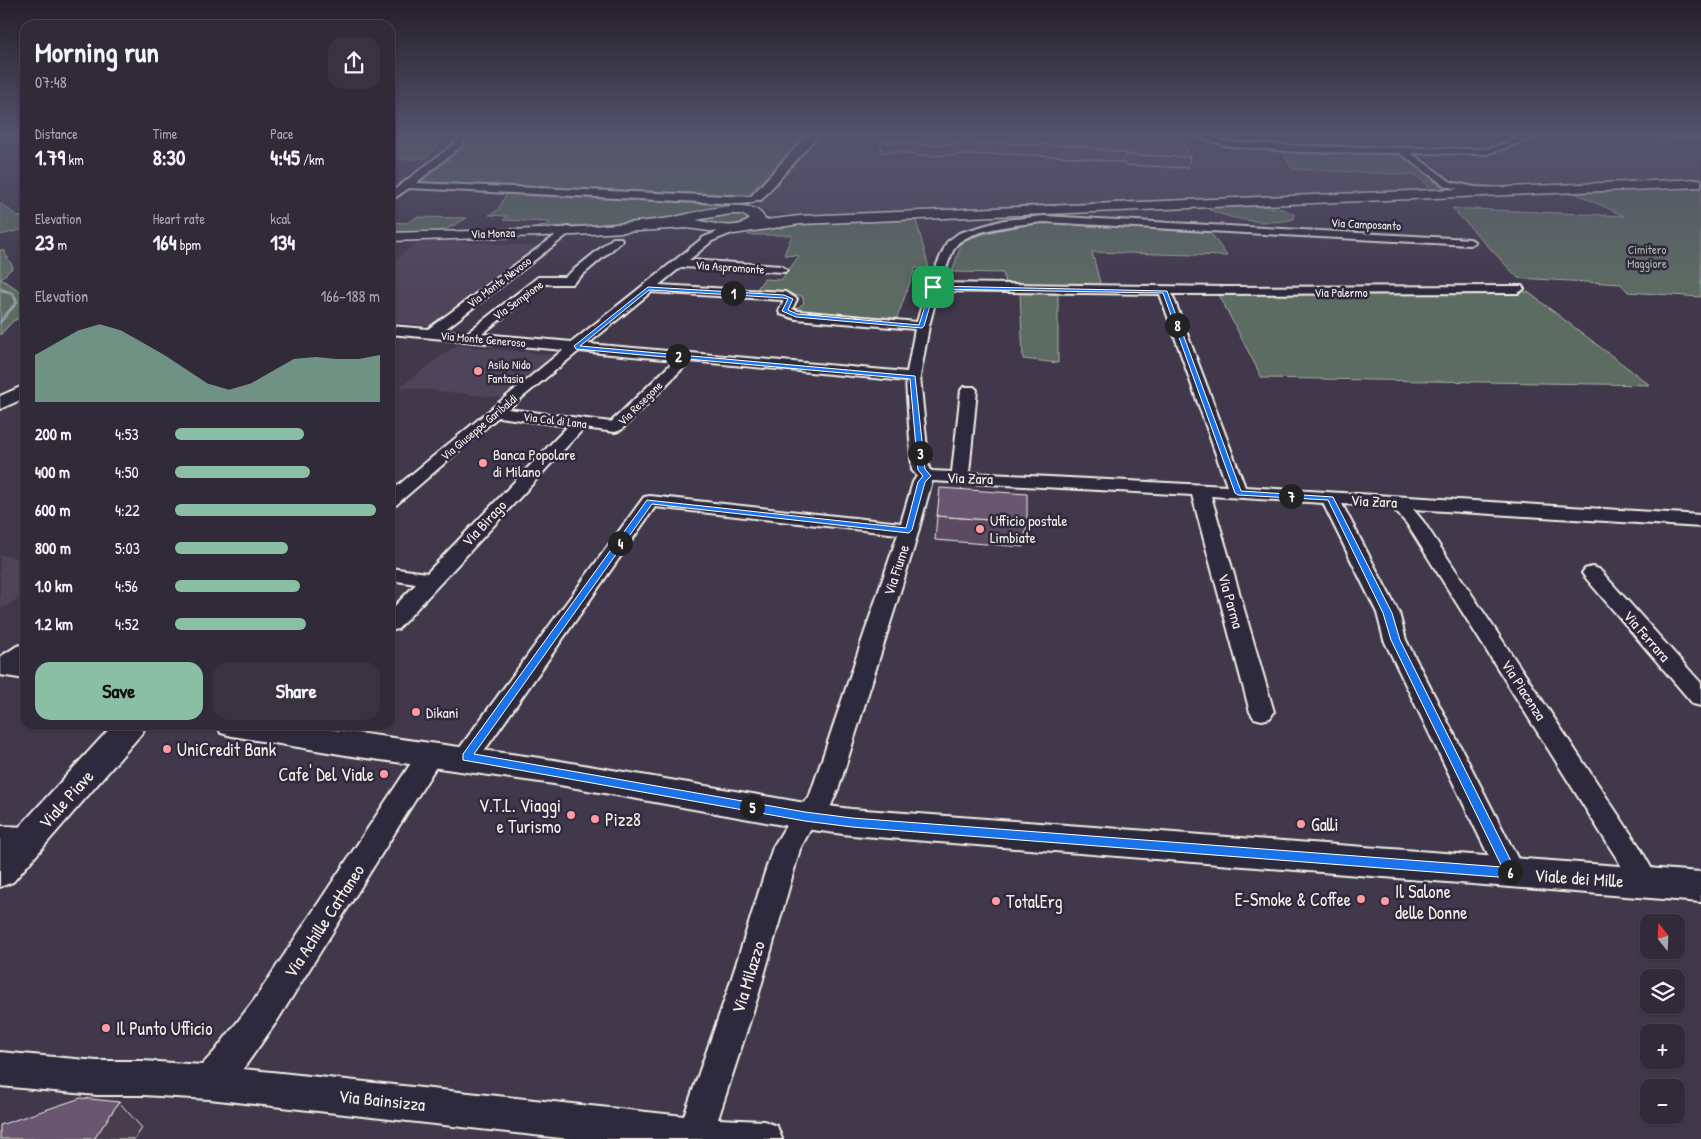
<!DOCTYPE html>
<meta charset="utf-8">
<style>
body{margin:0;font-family:"Patrick Hand",sans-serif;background:#393241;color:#f1f3f6;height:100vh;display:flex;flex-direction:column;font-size:19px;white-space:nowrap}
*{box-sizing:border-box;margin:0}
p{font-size:16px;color:#a8a7ae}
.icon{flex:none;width:28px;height:28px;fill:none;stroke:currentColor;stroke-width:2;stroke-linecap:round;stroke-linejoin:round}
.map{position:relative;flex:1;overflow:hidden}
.panel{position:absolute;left:20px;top:20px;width:375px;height:710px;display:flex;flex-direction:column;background:#312a39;border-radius:15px;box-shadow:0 1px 4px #0004,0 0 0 1px #4c4653}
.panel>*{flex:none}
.needle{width:32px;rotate:342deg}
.fabs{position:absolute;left:1640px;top:914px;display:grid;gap:10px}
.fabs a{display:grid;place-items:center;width:45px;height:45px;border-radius:10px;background:#312a39;box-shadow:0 1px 4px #0004,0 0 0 1px #4c4653;font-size:25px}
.pin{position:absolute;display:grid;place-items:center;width:42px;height:42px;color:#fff;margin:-21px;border-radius:10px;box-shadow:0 2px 8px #0006}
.km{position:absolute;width:25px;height:25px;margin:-12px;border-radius:50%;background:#222;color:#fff;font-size:14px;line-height:25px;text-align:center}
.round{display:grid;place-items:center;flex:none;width:52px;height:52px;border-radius:15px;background:#393241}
.summary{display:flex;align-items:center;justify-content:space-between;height:85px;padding:0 15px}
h1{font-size:28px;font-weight:800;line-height:38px}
.figures{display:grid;grid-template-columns:repeat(3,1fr);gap:8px;height:85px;padding:5px 15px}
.figures div{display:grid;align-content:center}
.figures b{font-size:21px;font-weight:800}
.figures small{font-size:14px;font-weight:400}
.figures p{font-size:14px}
.chart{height:140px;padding:10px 15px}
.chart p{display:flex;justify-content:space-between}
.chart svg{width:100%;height:90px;margin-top:5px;fill:#8abfa5;opacity:.7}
.cta{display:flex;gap:10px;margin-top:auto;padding:10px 15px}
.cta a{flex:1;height:58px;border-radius:15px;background:#8abfa5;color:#111;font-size:20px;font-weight:800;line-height:58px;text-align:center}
.cta a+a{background:#393241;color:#f1f3f6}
ul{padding:0 15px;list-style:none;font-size:16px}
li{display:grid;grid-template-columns:80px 60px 1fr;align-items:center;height:38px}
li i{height:12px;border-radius:6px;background:#8abfa5}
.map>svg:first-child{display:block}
.built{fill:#50455a}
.green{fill:#5d6c62;stroke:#a8aea5}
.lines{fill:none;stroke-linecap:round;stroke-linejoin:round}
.stream{stroke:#909ea5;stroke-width:3}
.minor-casing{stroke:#f4f1e8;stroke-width:4}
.tertiary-casing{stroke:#f4f1e8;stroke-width:4}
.primary-casing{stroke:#f4f1e8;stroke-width:3}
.minor{fill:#2f2a3d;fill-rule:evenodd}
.tertiary{fill:#2f2a3d;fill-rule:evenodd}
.primary{fill:#2f2a3d;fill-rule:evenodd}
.wall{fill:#5b4b60;stroke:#f4f1e8}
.shaded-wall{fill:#4a3d4e;stroke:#f4f1e8}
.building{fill:#6a5770;stroke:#f4f1e8}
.route{fill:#1a73e8;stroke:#fff;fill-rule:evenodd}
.poi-dot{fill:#ff9aa2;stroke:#2f2a3d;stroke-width:2}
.labels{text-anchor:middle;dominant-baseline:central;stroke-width:5;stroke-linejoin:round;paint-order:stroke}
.far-street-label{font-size:12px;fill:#f4f1e8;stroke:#2f2a3d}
.far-park-label{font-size:12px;fill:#b0b5ac;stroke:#2f2a3d}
.far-poi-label{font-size:12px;fill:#f4f1e8;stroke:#2f2a3d;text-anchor:start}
.poi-label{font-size:15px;fill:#f4f1e8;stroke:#2f2a3d;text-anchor:start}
.street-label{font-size:15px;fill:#f4f1e8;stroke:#2f2a3d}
.near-poi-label{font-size:18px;fill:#f4f1e8;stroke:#2f2a3d;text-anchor:start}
.near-street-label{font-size:18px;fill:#f4f1e8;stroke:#2f2a3d}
</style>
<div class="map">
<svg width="1701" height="1139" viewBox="0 0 1701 1139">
<rect width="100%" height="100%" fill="#41384c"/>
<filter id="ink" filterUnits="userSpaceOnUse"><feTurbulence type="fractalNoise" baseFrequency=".02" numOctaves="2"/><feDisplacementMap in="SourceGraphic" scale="10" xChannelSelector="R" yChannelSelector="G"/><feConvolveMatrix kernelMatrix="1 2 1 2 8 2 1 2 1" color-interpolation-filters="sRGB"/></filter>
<g filter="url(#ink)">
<path class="built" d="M820 134H1182L1191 149 1277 152 1289 170 1413 176 1429 190 1198 202 792 216 761 210 758 204Z
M1566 134 1701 137V178H1672L1674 179 1559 185 1555 182 1464 186 1418 153 1494 154 1519 142 1540 136Z
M438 240 543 247 434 326 390 322V263L420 241Z
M456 345 553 355 504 398 400 387Z
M0 555 25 559V594L0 610Z"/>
<path class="green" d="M390 134H448L427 158 390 160Z
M473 134H804L743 200 422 182 472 141Z
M1282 151 1399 153 1445 189 1434 191 1415 175 1292 169Z
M1701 187V297L1628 292 1621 284 1518 278 1452 208 1624 216 1573 192Z
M508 191 732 203 736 204 696 214 641 223 544 227 538 226 548 225 550 222 503 220 508 216 489 215 498 210Z
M0 203 19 217 25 216V229L0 235Z
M1254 205 1283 209 1295 215 1294 219C1266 226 1229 220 1204 207Z
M741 213 752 219C739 229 724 226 709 224L704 219 711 215Z
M417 217 467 218 447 229 440 231 390 232V222L407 223Z
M916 220 929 268H915L897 318 795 310 804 303 802 296 754 293 764 279 781 280 799 256 784 255 792 235H748L755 230 799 224Z
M1030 222 1210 232 1227 256 1092 252 1101 287 1006 286 1003 273 952 272 962 242 966 239Z
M0 250H3L13 267 1 279 25 294V315L13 321 0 335Z
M1528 292 1650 385 1262 378 1218 293 1385 294Z
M1020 293 1058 294V363L1023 359Z"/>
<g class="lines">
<path class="stream" d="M0 289 13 294 17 302 0 322"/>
<g class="minor-casing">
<path id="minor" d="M459 134H467L461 146 416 183 751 197 756 200 754 202 742 204 409 188 390 201V193L446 150 455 143Z
M1190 134H1204L1228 142 1300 146 1479 149 1492 148 1529 134H1545L1487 154 1411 153 1451 182 1475 187 1498 188V192L1475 193 1445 186 1400 153 1300 152 1227 146Z
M1632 134H1701V137L1636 136Z
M1044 216 1470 239 1475 242 1470 245 1044 222C1024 224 966 229 955 247 949 258 945 272 941 283L1226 287 1522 286 1524 289 1518 293 1172 294 1245 487 1701 515V527L1413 509 1423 521 1639 846 1659 882 1655 891 1645 894 1635 891 1619 862 1407 524 1392 507 1342 504 1399 613 1406 640 1525 873 1521 881 1511 885 1501 881 1497 873 1384 640 1377 613 1323 503 1211 496 1274 712 1270 718 1262 720 1254 718 1250 712 1192 495 932 481 914 547 839 787 829 810 821 819 814 823 800 849 759 993 718 1119 764 1121 777 1126 782 1139H570L209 1099 143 1095H97L0 1086V1052L97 1061H143L202 1065 215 1051 255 999 421 748 430 746 439 748 443 755 439 762 277 1021 243 1069 684 1116 727 993 773 847 796 809 809 798 898 534 655 507 475 764 466 766 457 764 453 757 644 497 650 496 901 523 913 482 917 476 912 470 906 381 690 361 621 430 615 432 584 428 398 629 390 631V611L416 584 390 580V568L427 573 568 426 498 417 396 505 390 506V492L563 350 390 334V326L428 329 567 227 571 228 572 230 571 232 443 331 467 333 538 277H565L613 238H621L622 240 621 242 572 284H545L482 334 572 342 704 237 733 226 738 229 737 231 712 241 689 260 781 266 787 270 785 272 681 267 659 285 785 292 797 299 792 309 798 311 917 322 927 287 947 242 959 233 1004 220ZM938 291 1160 294 1227 486 969 473 977 390 974 387H964L961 390 952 472 932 471 929 469 920 377 929 326ZM651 292 782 300H784L779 311 780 314 796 319 915 329 907 372 588 344ZM579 351 675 360 611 422 508 409Z
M1592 567 1599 569 1701 683V706L1693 704 1585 577 1582 573 1585 569Z
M25 644V661L22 663H25V679L0 675V657L17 646Z
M0 826 30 827 40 830 44 838 40 846 30 849 0 848Z"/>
</g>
<g class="tertiary-casing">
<path id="tertiary" d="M808 134H819L761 200H753L751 197 753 194Z
M25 385V398L0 409V396Z
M113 725H146L142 733 13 882 0 887V848Z
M217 725H299L554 760 805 803 851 809 1701 872V902L851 835 805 829 554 784 352 756 232 736 221 733Z"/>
</g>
<g class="primary-casing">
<path id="primary" d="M1701 179V187L800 224 734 234 686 228 575 235 390 241V233C483 230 578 231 670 218 691 215 755 191 765 220L800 216ZM731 214H742L750 219C736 231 712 223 696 220Z"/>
</g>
<use href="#minor" class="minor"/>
<use href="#tertiary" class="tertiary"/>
<use href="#primary" class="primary"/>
</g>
<path class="wall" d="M1170 134 1190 157 1188 168 1124 165V163L1074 157 1007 154 918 156 901 152H881V142Z
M937 516 1027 523 1024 547 935 540Z"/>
<path class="shaded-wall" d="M119 1102 142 1128 135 1139H94Z"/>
<path class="building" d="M886 134H1170L1182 136 1190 157 1125 155 1128 153 1075 146 1008 143 918 145 902 142H881Z
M940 488 1027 494V523L937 516Z
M81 1098 119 1102 94 1139H0V1125Z"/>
</g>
<linearGradient id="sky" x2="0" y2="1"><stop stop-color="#241f2a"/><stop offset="0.46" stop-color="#54536c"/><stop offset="1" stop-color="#54536c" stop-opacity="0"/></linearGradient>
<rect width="1701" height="294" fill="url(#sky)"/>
<path class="route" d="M933 286 1167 291 1241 491 1333 497 1392 613 1400 640 1517 873 1515 876 1511 878 852 827 805 821 463 760V754L647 500 906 528 918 482 923 476 918 470 910 379 576 349 574 346 648 287 784 295 793 299 788 310 797 314 919 325 931 287ZM935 289 1163 293 1235 493 1238 495 1328 500 1383 613 1391 640 1502 867 852 818 805 812 474 754 652 504 909 533 912 530 925 482 931 476 925 469 915 376 580 346 649 290 784 298 788 299 782 311 796 317 922 328 924 326Z"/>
<g class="poi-dot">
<circle cx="478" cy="371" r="5"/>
<circle cx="483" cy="463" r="5"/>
<circle cx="980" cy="529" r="5"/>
<circle cx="416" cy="712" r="5"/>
<circle cx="167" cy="749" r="5"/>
<circle cx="384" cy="774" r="5"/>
<circle cx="571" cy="815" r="5"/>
<circle cx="595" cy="819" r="5"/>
<circle cx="1301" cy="824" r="5"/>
<circle cx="1361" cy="899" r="5"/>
<circle cx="996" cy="901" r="5"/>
<circle cx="1385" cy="901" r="5"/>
<circle cx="106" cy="1028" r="5"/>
</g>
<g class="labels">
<g class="far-street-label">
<text transform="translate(1366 224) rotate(3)">Via Camposanto</text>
<text transform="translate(493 233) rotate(-2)">Via Monza</text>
<text transform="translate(730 267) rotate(4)">Via Aspromonte</text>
<text transform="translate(499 282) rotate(-37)">Via Monte Nevoso</text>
<text x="1341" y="292">Via Palermo</text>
<text transform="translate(518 300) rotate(-36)">Via Sempione</text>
<text transform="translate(483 339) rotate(5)">Via Monte Generoso</text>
<text transform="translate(640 403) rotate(-45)">Via Resegone</text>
<text transform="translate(555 420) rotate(7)">Via Col di Lana</text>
<text transform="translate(479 427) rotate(-40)">Via Giuseppe Garibaldi</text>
</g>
<g class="far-park-label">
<text x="1647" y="249">Cimitero<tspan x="1647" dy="14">Maggiore</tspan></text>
</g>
<g class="far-poi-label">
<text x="488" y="364">Asilo Nido<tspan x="488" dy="14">Fantasia</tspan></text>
</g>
<g class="poi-label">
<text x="493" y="454">Banca Popolare<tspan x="493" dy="17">di Milano</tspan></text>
<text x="990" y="520">Ufficio postale<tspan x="990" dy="17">Limbiate</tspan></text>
<text x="426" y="712">Dikani</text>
</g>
<g class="street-label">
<text transform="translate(970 478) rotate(2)">Via Zara</text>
<text transform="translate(1374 501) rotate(3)">Via Zara</text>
<text transform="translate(484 523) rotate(-47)">Via Birago</text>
<text transform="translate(896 570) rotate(-72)">Via Fiume</text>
<text transform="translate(1231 601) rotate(74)">Via Parma</text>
<text transform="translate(1647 636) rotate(49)">Via Ferrara</text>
<text transform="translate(1524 690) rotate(57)">Via Piacenza</text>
</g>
<g class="near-poi-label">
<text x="177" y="749">UniCredit Bank</text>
<text x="374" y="774" text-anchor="end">Cafe' Del Viale</text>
<text x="561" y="805" text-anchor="end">V.T.L. Viaggi<tspan x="561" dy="21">e Turismo</tspan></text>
<text x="605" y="819">Pizz8</text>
<text x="1311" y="824">Galli</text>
<text x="1395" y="891">Il Salone<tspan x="1395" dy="21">delle Donne</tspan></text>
<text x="1351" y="899" text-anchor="end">E-Smoke &amp; Coffee</text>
<text x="1006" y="901">TotalErg</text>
<text x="116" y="1028">Il Punto Ufficio</text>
</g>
<g class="near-street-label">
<text transform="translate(66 799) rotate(-48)">Viale Piave</text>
<text transform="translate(1579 878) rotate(4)">Viale dei Mille</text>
<text transform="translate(324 921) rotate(-57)">Via Achille Cattaneo</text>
<text transform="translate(748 977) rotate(-73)">Via Milazzo</text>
<text transform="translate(382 1100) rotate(6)">Via Bainsizza</text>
</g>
</g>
</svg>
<div class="fabs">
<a><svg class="needle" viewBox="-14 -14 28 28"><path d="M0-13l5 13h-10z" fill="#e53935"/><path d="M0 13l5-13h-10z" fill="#a8a7ae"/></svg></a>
<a><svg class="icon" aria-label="layers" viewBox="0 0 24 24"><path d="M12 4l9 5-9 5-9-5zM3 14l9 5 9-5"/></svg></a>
<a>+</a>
<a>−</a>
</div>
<div class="pin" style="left:933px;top:287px;background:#1e9e55"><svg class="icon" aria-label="arrive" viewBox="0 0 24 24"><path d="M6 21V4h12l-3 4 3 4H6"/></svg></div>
<b class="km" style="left:733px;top:293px">1</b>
<b class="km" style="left:678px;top:356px">2</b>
<b class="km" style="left:920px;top:453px">3</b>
<b class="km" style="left:620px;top:543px">4</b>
<b class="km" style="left:752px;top:807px">5</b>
<b class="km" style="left:1510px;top:872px">6</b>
<b class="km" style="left:1291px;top:496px">7</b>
<b class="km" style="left:1177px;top:325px">8</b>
<section class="panel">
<div class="summary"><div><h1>Morning run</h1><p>07:48</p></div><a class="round"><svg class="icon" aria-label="share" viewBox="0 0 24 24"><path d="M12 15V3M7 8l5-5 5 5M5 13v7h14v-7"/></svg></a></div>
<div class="figures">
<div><p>Distance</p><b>1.79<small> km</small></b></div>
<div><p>Time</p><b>8:30</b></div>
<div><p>Pace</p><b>4:45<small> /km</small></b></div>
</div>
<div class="figures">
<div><p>Elevation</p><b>23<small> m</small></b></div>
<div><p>Heart rate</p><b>164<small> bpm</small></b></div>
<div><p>kcal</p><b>134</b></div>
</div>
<div class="chart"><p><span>Elevation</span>166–188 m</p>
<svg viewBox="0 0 160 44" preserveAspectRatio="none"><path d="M0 44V21L10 15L20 9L30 6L40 9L50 15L60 21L70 28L80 35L90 38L100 35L110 29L120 23L130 22L140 23L150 23L160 21V44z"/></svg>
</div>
<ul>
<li><b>200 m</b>4:53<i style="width:63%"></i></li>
<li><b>400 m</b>4:50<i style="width:66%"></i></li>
<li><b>600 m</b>4:22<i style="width:98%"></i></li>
<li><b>800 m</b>5:03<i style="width:55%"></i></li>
<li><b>1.0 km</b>4:56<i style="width:61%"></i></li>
<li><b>1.2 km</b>4:52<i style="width:64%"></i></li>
</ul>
<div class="cta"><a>Save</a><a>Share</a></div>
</section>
</div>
